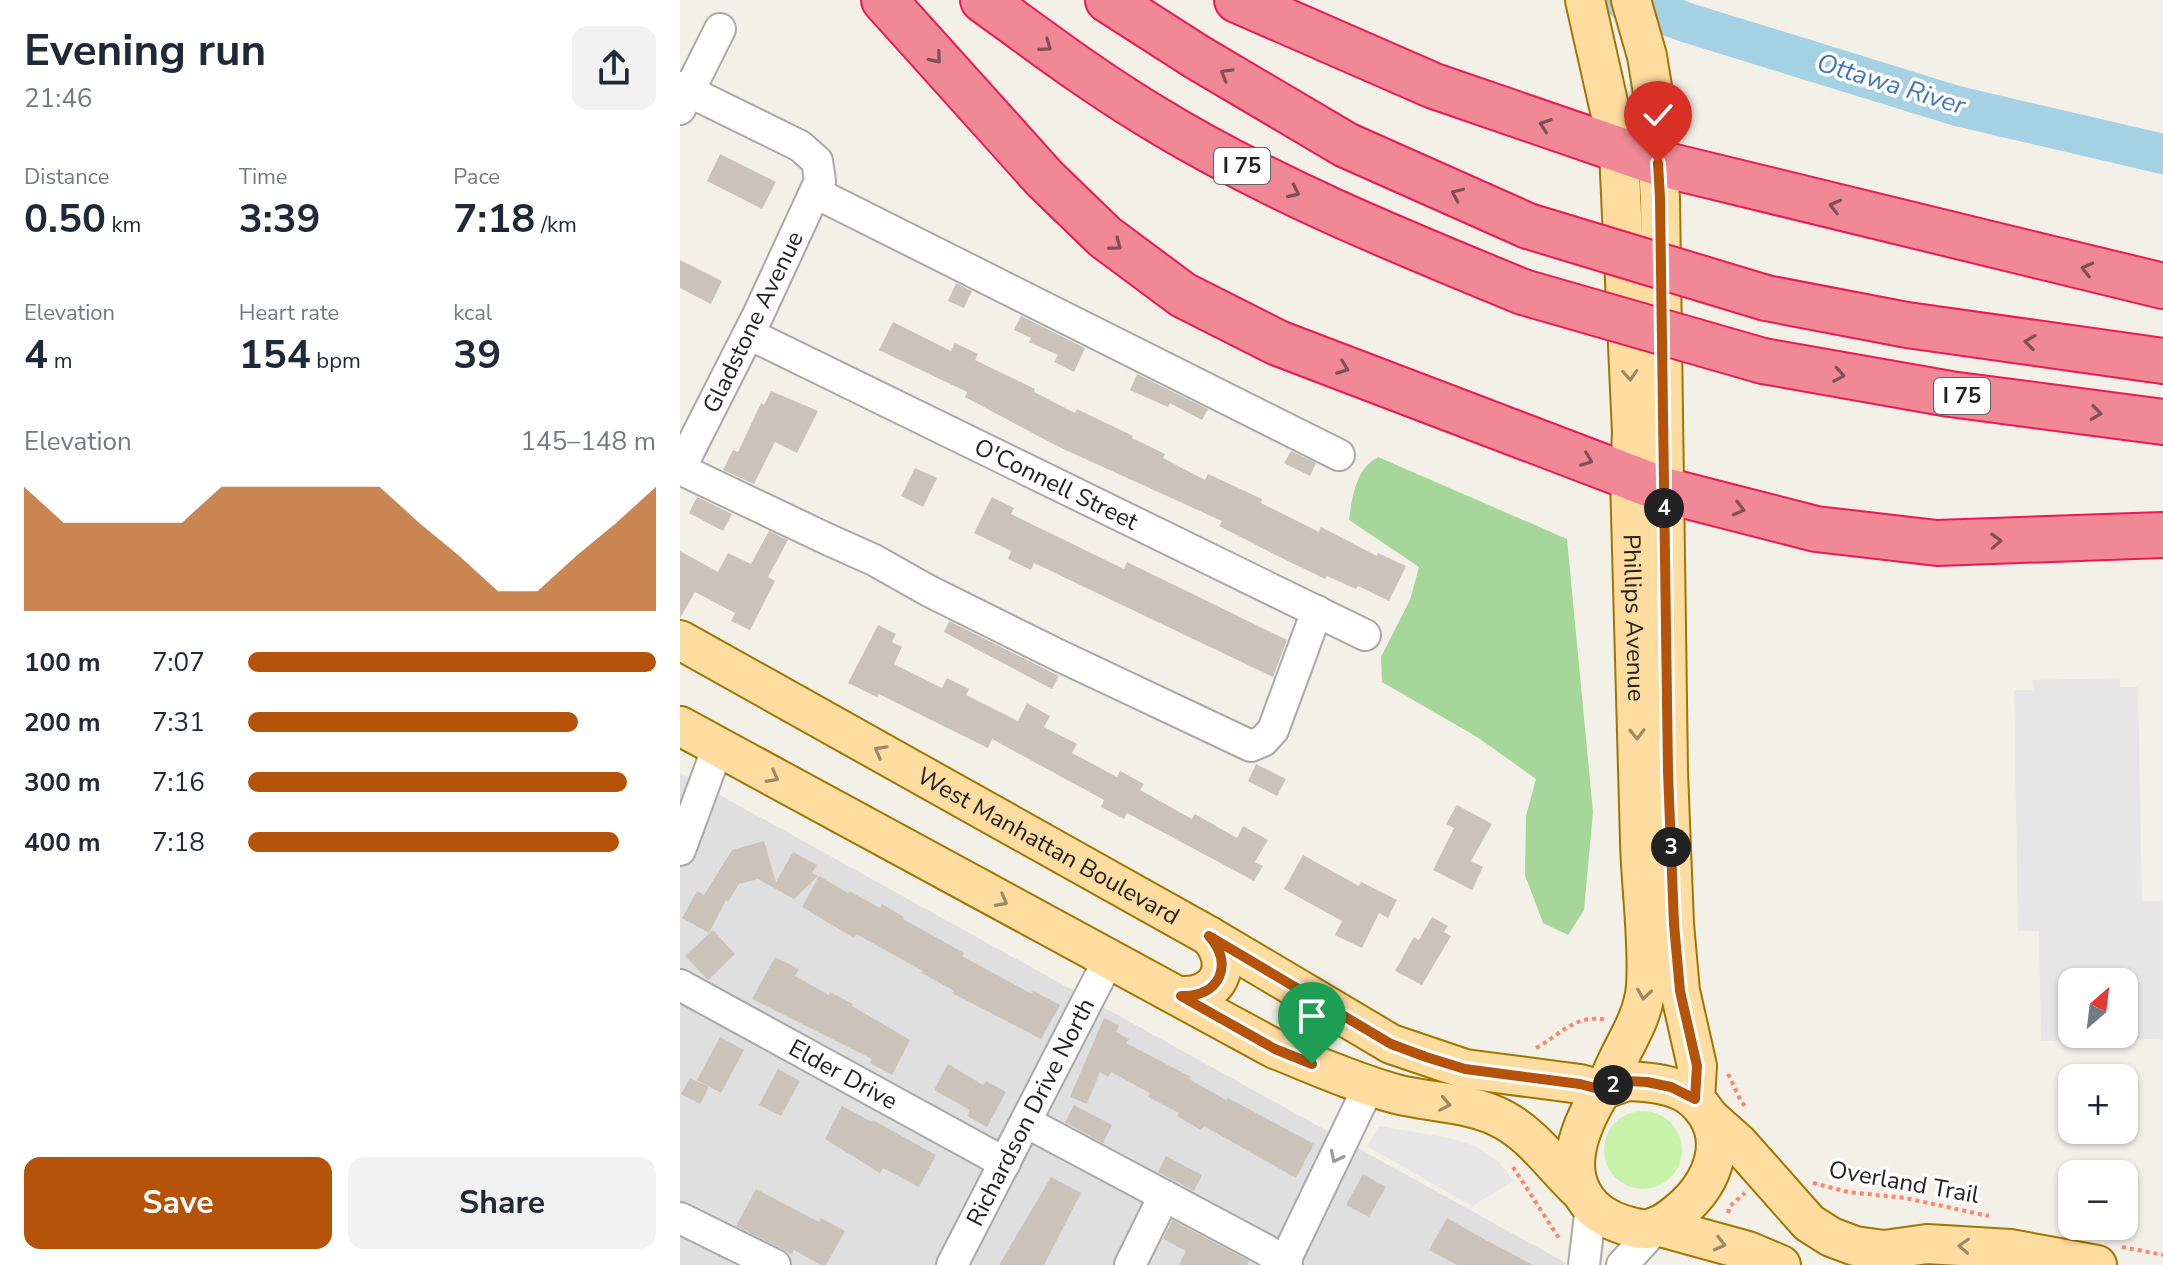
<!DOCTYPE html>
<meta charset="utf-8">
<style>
body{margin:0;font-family:"Nunito Sans",sans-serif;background:#f2f2f3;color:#1f2937;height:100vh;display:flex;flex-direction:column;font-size:30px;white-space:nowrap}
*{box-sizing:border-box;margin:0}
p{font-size:26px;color:#747a83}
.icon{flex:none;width:44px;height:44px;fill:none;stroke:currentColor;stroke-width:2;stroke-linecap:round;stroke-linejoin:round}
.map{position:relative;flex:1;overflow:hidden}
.drawer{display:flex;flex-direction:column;background:#fff;width:680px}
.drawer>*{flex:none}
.needle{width:52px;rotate:28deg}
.buttons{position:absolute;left:1378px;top:968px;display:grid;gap:16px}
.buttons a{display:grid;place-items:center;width:80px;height:80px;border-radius:16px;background:#fff;box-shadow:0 2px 6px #0004;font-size:40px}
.pin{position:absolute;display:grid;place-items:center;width:68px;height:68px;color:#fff;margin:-82px -34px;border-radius:50% 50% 50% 0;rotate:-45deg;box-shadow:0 0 8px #0007}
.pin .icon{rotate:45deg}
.km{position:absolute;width:40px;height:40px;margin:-20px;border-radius:50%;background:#222;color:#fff;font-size:22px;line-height:40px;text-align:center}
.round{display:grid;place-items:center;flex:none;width:84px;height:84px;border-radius:16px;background:#f2f2f3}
.summary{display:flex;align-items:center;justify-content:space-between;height:136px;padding:0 24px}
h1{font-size:44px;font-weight:700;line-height:60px}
.figures{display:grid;grid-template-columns:repeat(3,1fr);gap:12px;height:136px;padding:8px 24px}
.figures div{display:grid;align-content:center}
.figures b{font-size:40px;font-weight:700}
.figures small{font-size:22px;font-weight:400}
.figures p{font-size:22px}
.chart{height:224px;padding:16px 24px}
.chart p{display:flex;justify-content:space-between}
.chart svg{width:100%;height:144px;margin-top:8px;fill:#b45309;opacity:.7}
.primary-button{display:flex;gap:16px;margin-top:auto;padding:16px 24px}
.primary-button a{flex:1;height:92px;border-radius:16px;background:#b45309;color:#fff;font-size:32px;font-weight:700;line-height:92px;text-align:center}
.primary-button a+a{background:#f2f2f3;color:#1f2937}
ul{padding:0 24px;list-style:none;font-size:26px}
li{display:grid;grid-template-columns:128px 96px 1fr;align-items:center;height:60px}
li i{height:20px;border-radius:10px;background:#b45309}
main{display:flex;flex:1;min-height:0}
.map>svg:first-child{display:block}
.residential{fill:#e0dfdf}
.grass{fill:#c8f1aa}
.forest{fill:#a6d699}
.parking{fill:#e6e6e6;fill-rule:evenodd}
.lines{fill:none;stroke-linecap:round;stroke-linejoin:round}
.river{stroke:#a5d1e4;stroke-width:40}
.building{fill:#cbc3ba}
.minor-casing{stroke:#a9a9a9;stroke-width:34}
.major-casing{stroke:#a07600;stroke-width:42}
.highway-casing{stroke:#ed1952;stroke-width:48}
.path{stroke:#ff866d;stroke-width:4;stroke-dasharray:4 4;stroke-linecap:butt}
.minor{stroke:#fff;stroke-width:30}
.major{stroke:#ffdda1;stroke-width:38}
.highway{stroke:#f08995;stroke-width:44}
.highway-bridge-casing{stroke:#ed1952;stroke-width:48;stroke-linecap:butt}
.highway-bridge{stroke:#f08995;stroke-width:44}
.oneway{stroke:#7f5056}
.oneway2{stroke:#9c8968}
.oneway3{stroke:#9c9c9c}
.route-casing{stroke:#fff;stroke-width:16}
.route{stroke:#b45309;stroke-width:10}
.labels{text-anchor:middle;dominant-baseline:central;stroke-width:7;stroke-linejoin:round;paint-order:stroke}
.shield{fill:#fff;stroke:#646464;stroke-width:2}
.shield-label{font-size:22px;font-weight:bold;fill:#222}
.street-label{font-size:24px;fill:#222;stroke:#fff}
.water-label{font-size:26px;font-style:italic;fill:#4377bd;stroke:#fff}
</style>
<main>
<section class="drawer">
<div class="summary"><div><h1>Evening run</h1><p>21:46</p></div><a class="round"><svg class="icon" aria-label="share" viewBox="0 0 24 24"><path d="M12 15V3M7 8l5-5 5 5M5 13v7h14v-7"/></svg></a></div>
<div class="figures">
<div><p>Distance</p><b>0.50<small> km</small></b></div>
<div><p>Time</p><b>3:39</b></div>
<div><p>Pace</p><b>7:18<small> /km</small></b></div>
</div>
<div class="figures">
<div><p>Elevation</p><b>4<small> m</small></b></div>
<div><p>Heart rate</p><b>154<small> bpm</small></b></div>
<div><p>kcal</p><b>39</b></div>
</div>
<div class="chart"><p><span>Elevation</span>145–148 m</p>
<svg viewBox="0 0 160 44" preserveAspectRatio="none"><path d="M0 44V6L10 17L20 17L30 17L40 17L50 6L60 6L70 6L80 6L90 6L100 17L110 27L120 38L130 38L140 27L150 17L160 6V44z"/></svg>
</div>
<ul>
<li><b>100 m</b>7:07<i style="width:100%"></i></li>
<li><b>200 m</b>7:31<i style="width:81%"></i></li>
<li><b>300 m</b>7:16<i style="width:93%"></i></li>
<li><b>400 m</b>7:18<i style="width:91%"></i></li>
</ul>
<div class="primary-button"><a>Save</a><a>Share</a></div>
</section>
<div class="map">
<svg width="1483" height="1265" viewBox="0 0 1483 1265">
<rect width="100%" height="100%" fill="#f3f0e8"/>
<path class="residential" d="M0 773 886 1263 884 1265H0Z"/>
<path class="grass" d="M924 1150a39 39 0 1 1 78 0a39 39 0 1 1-78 0Z"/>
<path class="forest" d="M698 457 887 539 913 812 904 910 888 935 863 923 845 875 846 816 856 779 797 737 702 682 701 657 730 600 739 567 669 520C673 495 675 470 698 457Z"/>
<path class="parking" d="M1440 678V687H1458L1462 901H1483V1039L1361 1041 1359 931H1338L1334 690H1353L1352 680ZM1444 982V1034H1392V982Z
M699 1126 769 1138 795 1146 818 1161 834 1181 792 1206 687 1146Z"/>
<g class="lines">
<path class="river" d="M944 0 1008 23 1277 106 1483 154"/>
</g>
<path class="building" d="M40 154 96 182 82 209 27 181Z
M0 260 42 281 31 304 0 288Z
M276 283 292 291 284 308 268 301Z
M341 316 405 348 394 372 374 362 378 355 349 342 351 338 334 330Z
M213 322 271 351 275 343 298 354 295 360 355 389 354 392 395 413 397 409 453 436 452 438 485 454 483 458 525 480 528 474 582 499 581 503 639 532 641 527 697 556 698 553 726 566 709 601 678 586 676 589 647 576 645 579 606 560 539 526 542 521 379 447 285 397 287 392 199 350Z
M457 374 528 409 522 420 490 403 488 407 450 390Z
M91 391 138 411 117 453 95 442 74 484 43 470 53 450 58 452 81 403 84 405Z
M611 451 636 463 630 476 604 463Z
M235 468 257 478 243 507 221 496Z
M17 497 52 514 43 531 9 513Z
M312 497 334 508 331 514 407 551 444 569 447 562 607 640 593 677 354 563 351 570 328 559 331 551 294 533Z
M89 531 108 540 88 577 95 581 70 630 51 621 55 613 15 592 0 618V551L38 572 48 553 71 564Z
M269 621 379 676 372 689 264 632Z
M198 625 216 634 212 642 222 647 214 664 262 688 267 678 289 689 286 695 338 721 347 703 370 716 364 727 397 744 392 753 437 777 440 771 464 784 460 790 512 819 515 814 557 838 563 826 588 840 575 862 583 866 574 881 447 813 444 819 421 807 424 800 312 739 308 748 199 694 197 697 168 683Z
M576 764 606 779 597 796 568 781Z
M777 805 812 824 791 861 803 867 792 890 753 870 774 828 766 824Z
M84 841 96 882 113 852 137 865 132 873 138 876 114 899 78 879 59 884 48 902 46 900 29 933 2 918 17 891 24 895 52 850Z
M623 855 679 886 681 882 717 900 708 918 699 913 682 948 655 935 662 921 604 889Z
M139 876 168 893 169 891 200 908 202 904 224 917 223 919 284 953 282 956 352 994 353 991 380 1005 361 1039 272 993 274 991 242 973 243 971 176 934 174 938 122 907Z
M752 917 768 926 764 932 771 936 742 985 715 971 734 937 739 940Z
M33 930 55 954 28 980 5 956Z
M95 957 119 969 115 976 149 995 150 992 173 1004 172 1006 230 1040 212 1075 190 1063 192 1059 72 999Z
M424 1018 439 1025 436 1032 449 1039 446 1043 511 1077 509 1079 546 1100 548 1098 634 1144 616 1178 524 1126 521 1130 497 1116 499 1113 468 1097 470 1093 431 1072 428 1077 420 1072 407 1104 390 1097Z
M40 1037 64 1050 41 1093 17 1080Z
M268 1064 303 1085 306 1081 326 1092 307 1127 287 1116 290 1110 254 1090Z
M98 1069 120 1081 101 1116 79 1105Z
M10 1078 29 1087 20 1104 1 1094Z
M394 1105 432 1125 423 1143 385 1122Z
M162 1106 192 1122 193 1120 256 1155 239 1187 203 1168 200 1173 145 1139Z
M486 1156 522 1175 514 1191 478 1172Z
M683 1174 706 1187 689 1217 666 1205Z
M371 1177 401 1193 364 1265H319Z
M76 1189 139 1222 141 1218 165 1231 146 1265H141L114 1250 112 1254 56 1226Z
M767 1218 804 1239 853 1265H777L749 1250Z
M492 1220 569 1261 567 1265H499L506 1251 483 1239Z"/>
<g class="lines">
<g class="minor-casing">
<g id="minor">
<path d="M0 87 120 146 137 161 140 181 79 313 0 469"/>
<path d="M0 109 40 29"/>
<path d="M136 193 659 455"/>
<path id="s1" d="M69 334 685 635"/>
<path d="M0 469 147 539 194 560 249 591 378 655 571 746 583 741 593 730 637 611"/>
<path d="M0 850 38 747"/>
<path id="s2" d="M0 985 325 1163"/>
<path d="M346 1122 586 1250 607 1265"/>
<path d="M0 1218 95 1265"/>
<path id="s3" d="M272 1265 429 959"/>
<path d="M450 1265 484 1196"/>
<path d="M603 1265 689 1086"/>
<path d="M904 1265 911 1206"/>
<path d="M942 1265 966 1239 970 1229"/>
</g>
</g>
<g class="major-casing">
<g id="major">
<path id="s4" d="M905 0 939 151 952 432 950 477C953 598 957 719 960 841 961 887 969 940 966 986 963 1024 938 1051 927 1086"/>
<path d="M951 0 967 56 973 93 980 198 988 772 994 924 1000 991 1017 1066 1015 1099"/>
<path id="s5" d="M0 640 529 936 711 1044 785 1069 900 1084 922 1090"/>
<path d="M0 726 595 1049C635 1065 675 1083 716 1094 751 1103 793 1102 824 1120 854 1136 876 1169 901 1192"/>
<path d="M501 996C539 998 555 964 529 936"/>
<path d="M947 1081C970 1082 999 1084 1016 1101 1053 1136 1033 1183 1000 1211 990 1219 981 1227 968 1229 960 1230 952 1227 944 1225 928 1220 914 1212 905 1198 882 1164 904 1119 922 1090Z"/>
<path d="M1031 1119 1059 1144 1129 1223 1151 1237 1175 1246 1204 1250 1247 1244 1330 1249 1417 1265"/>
<path d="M977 1226 1068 1251 1101 1265"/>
</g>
</g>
<g class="highway-casing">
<path id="highway" d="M204 0 365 179 425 237 503 295 598 343 984 490 1136 529 1257 543 1483 535
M303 0C357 39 411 80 469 115 586 187 716 240 843 292
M428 0 517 57 666 145 848 226
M557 0 754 86 978 163 1483 286
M1086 298 1227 325 1483 361
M1083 361 1270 394 1483 422"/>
</g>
<path class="path" d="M856 1048C880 1035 896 1013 926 1020
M1048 1074 1060 1099 1066 1108
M833 1167 880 1240
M1133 1183 1168 1192 1225 1198 1309 1216
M1048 1213 1050 1206 1065 1193
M1442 1247 1483 1255"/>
<use href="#minor" class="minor"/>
<use href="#major" class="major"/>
<use href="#highway" class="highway"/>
<g class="highway-bridge-casing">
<path id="highway-bridge" d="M848 226 1086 298
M843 292 1083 361"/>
</g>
<use href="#highway-bridge" class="highway-bridge"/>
</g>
<defs><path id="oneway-chevron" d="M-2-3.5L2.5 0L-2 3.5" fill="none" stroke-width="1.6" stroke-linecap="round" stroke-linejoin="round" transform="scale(2)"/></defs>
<g class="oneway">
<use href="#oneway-chevron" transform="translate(366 46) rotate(36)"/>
<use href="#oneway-chevron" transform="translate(256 58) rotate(50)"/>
<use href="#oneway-chevron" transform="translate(546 74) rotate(-150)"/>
<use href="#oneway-chevron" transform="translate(865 125) rotate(-161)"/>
<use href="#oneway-chevron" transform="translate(614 192) rotate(25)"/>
<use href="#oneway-chevron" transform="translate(777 194) rotate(-156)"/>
<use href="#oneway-chevron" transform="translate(1155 206) rotate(-166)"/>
<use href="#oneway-chevron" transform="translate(436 245) rotate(37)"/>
<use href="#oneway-chevron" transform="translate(1407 269) rotate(-166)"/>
<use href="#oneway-chevron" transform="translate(1350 342) rotate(-172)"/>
<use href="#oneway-chevron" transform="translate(663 368) rotate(21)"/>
<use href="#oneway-chevron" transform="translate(1159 375) rotate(10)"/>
<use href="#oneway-chevron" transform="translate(1416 413) rotate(7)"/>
<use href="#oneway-chevron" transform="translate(907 460) rotate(21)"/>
<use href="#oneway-chevron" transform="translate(1059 509) rotate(15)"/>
<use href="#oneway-chevron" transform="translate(1316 541) rotate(-2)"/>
</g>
<g class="oneway2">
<use href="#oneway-chevron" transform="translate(950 375) rotate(87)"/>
<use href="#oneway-chevron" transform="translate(957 734) rotate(89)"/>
<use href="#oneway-chevron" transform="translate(200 751) rotate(-151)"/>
<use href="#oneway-chevron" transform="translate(93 777) rotate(28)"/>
<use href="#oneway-chevron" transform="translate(322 901) rotate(28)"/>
<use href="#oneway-chevron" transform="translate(964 994) rotate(98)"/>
<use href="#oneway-chevron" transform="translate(765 1104) rotate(11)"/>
<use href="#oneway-chevron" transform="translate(1040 1244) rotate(14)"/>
<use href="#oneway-chevron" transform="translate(1284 1246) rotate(-177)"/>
</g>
<use class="oneway3" href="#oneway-chevron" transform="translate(656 1157) rotate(116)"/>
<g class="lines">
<g class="route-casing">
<path id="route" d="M632 1064 595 1049 501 996C539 998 555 964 529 936L711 1044 746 1057 785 1069 900 1084 922 1090 947 1081 967 1082 991 1087 1015 1099 1017 1066 1000 991 994 924 988 772 980 198 978 163"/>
</g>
<use href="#route" class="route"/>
</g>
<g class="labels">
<g class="shield">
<rect x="534" y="148" width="56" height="36" rx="6"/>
<rect x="1254" y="378" width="56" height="36" rx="6"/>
</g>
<g class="shield-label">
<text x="562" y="166">I 75</text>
<text x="1282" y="396">I 75</text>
</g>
<g class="street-label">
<text transform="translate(73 322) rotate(-64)">Gladstone Avenue</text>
<text stroke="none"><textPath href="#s1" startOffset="342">O'Connell Street</textPath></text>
<text stroke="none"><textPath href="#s4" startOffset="622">Phillips Avenue</textPath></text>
<text stroke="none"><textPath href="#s5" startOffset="422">West Manhattan Boulevard</textPath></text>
<text stroke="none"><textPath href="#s2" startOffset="186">Elder Drive</textPath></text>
<text stroke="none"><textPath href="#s3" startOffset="172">Richardson Drive North</textPath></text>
<text transform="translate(1224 1182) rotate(10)">Overland Trail</text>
</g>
<g class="water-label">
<text transform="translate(1211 84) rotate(17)">Ottawa River</text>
</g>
</g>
</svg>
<div class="buttons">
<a><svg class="needle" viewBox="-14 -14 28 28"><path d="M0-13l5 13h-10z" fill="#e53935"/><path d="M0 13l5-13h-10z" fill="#747a83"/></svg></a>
<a>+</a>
<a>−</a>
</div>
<div class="pin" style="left:632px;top:1064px;background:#1e9e55"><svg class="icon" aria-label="arrive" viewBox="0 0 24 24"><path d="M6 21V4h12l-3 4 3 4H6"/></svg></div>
<div class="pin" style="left:978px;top:163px;background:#d93025"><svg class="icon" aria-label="check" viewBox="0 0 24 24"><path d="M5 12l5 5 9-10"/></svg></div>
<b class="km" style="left:933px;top:1085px">2</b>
<b class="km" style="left:991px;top:847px">3</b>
<b class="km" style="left:984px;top:508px">4</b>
</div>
</main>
